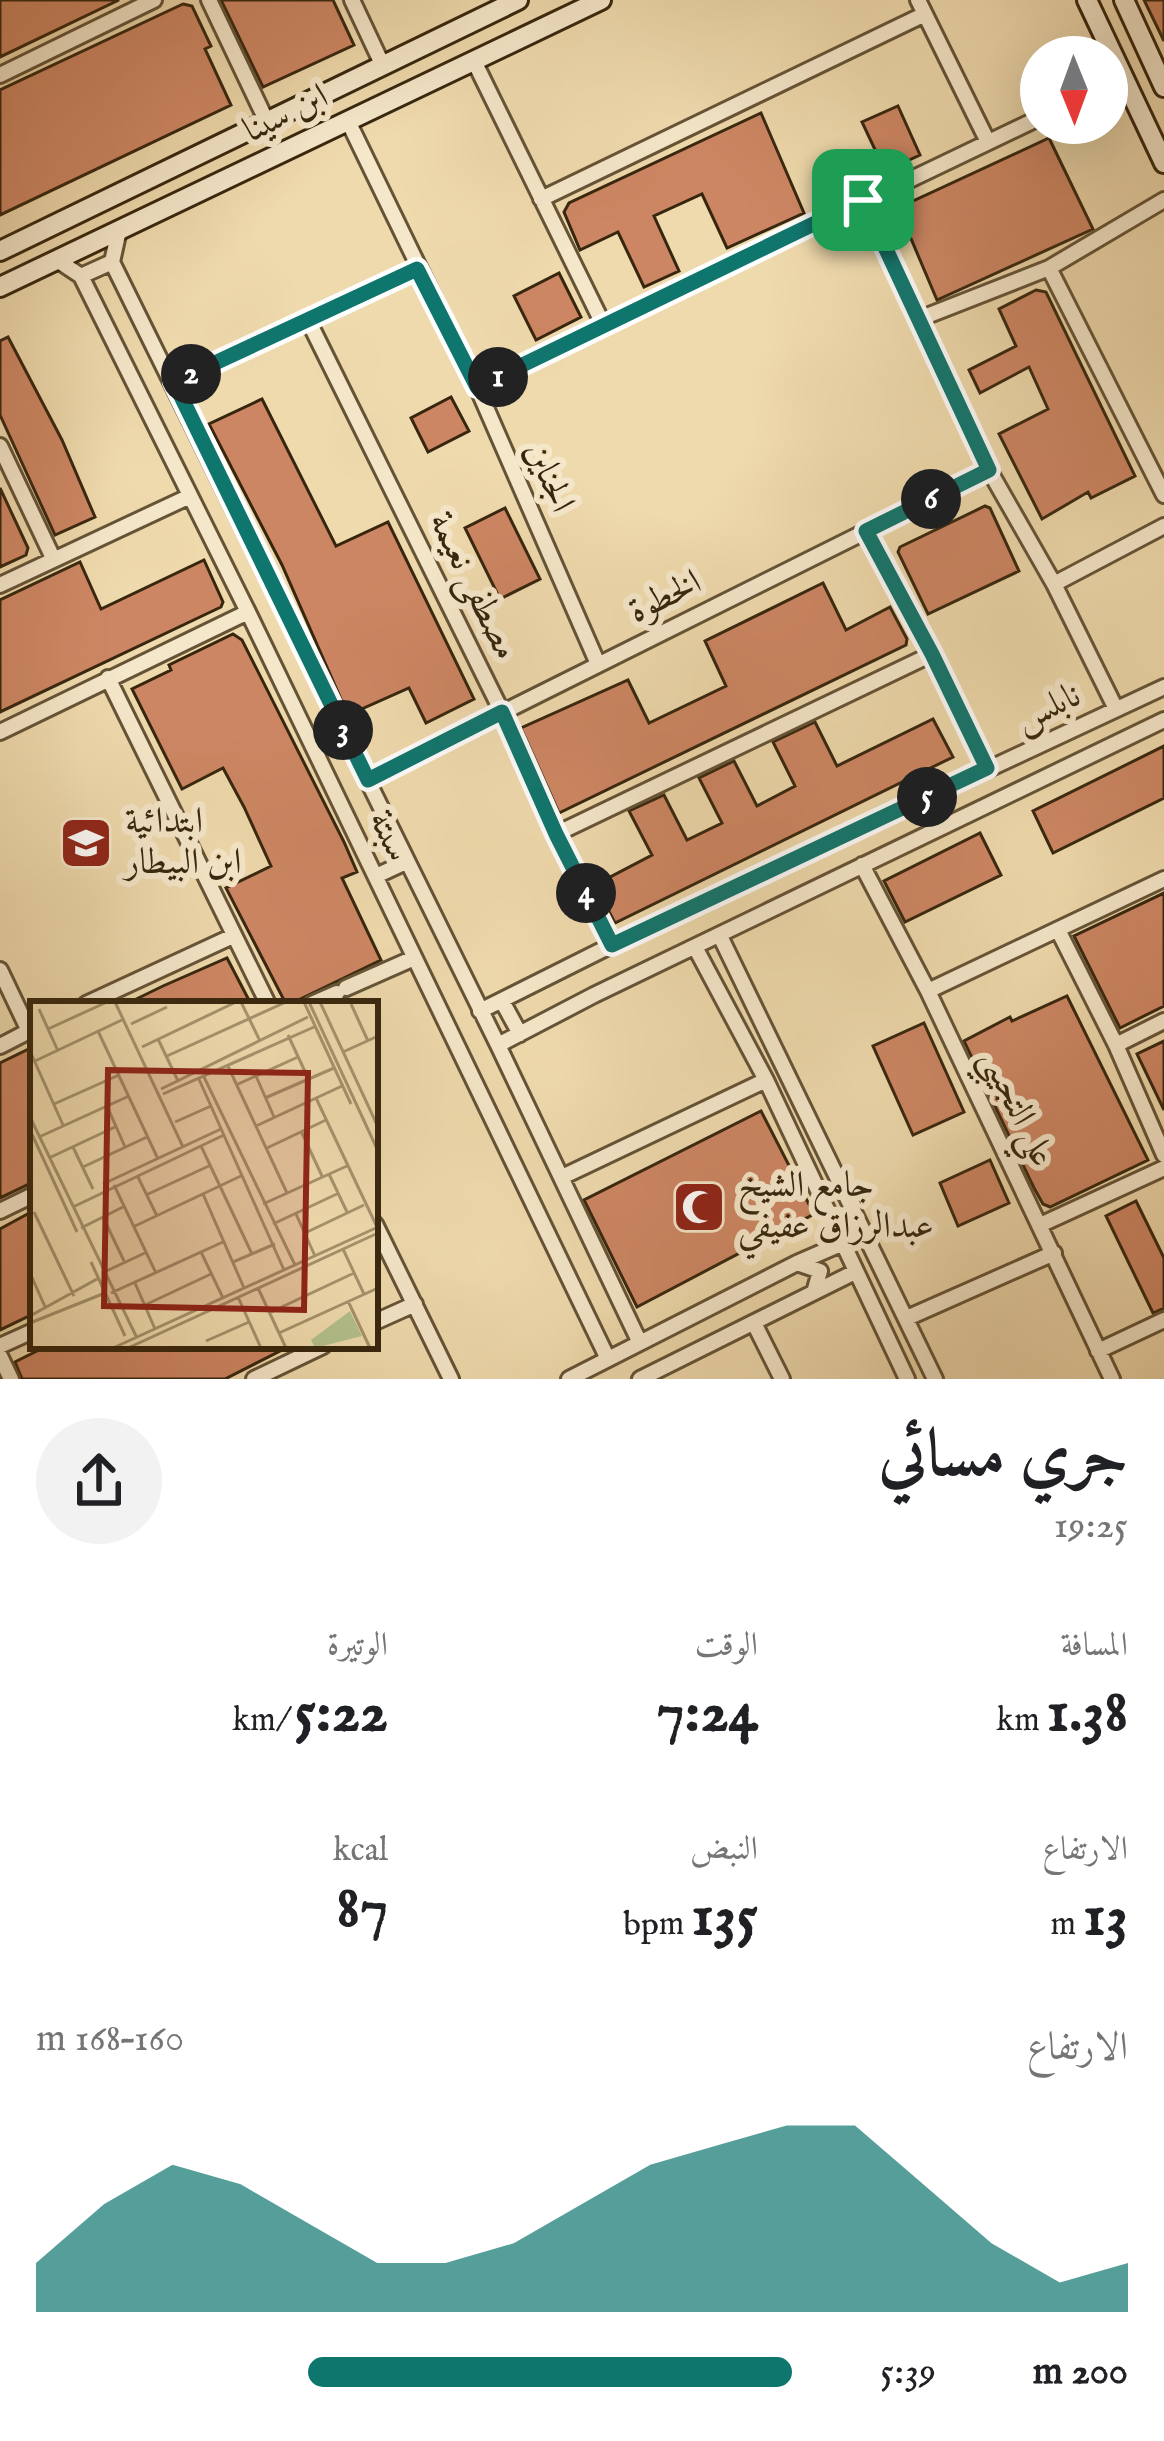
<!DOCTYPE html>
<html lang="ar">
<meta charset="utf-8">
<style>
body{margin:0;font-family:"IM FELL English",Amiri,serif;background:#f2f2f2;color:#202124;direction:rtl;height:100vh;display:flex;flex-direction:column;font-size:45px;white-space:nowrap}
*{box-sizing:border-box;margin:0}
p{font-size:39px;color:#757577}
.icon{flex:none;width:66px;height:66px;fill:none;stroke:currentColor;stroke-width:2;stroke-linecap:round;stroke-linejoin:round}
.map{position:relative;height:1379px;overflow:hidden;direction:ltr}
.panel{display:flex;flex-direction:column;background:#fff;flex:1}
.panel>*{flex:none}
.needle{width:78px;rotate:179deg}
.buttons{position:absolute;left:1020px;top:36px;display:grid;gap:24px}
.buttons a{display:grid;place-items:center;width:108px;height:108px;border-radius:50%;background:#fff;box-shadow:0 12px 48px #0002;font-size:60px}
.pin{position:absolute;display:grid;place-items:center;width:102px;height:102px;color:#fff;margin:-51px;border-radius:24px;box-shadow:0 6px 18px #0006}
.km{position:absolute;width:60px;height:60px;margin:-30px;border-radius:50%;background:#222;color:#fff;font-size:33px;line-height:60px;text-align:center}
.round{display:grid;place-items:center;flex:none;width:126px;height:126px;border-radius:63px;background:#f2f2f2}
.overview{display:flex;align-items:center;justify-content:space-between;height:204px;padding:0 36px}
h1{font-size:66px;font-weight:700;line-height:90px}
.figures{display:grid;grid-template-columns:repeat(3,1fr);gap:18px;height:204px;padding:12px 36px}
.figures div{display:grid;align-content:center}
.figures b{font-size:60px;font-weight:700}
.figures small{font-size:33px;font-weight:400}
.figures p{font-size:33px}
.chart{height:336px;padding:24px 36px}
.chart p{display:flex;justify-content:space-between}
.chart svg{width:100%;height:216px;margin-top:12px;fill:#0f766e;opacity:.7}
ul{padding:0 36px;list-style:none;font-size:39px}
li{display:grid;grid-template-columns:192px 144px 1fr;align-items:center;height:90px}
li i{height:30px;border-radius:15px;background:#0f766e}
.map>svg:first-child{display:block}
.building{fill:#cd8663;stroke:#37260e;stroke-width:3}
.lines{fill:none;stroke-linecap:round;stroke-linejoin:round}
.street-casing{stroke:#655336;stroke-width:20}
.secondary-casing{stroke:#37260e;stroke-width:24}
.street{stroke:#f5e7ca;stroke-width:14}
.secondary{stroke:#f5e7ca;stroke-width:18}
.route-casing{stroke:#fff;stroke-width:24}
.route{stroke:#0f766e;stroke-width:15}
.labels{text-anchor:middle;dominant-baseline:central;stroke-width:12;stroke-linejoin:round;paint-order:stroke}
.street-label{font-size:36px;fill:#37260e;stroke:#f5e7ca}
.poi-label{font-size:36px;fill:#37260e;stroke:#f5e7ca;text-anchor:start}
.inset-road{fill:none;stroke:#a5926d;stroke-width:3}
.view{fill:#8f2418;fill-opacity:0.15;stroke:#8f2418;stroke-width:6}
.inset-edge{fill:none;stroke:#37260e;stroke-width:6}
</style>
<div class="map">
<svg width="1164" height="1379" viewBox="0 0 1164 1379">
<rect width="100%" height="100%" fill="#efdaad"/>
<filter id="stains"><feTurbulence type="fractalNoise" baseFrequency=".00167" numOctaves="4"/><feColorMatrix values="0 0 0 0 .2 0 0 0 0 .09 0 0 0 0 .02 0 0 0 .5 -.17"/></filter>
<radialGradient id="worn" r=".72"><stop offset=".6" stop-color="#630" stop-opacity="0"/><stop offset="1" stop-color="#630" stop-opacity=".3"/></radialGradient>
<path class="building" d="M0 0H119L0 57Z
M221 0H333L354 45 263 87Z
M1144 0H1164V41Z
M183 4 192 6 211 46 205 49 231 105 0 215V90Z
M898 106 920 155 885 171 862 122Z
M761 113 804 213 727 248 702 194 654 216 679 271 644 287 618 232 580 250 564 212 569 203Z
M1049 138 1093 229 937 300 898 208Z
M559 273 581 317 536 340 514 296Z
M1036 290 1046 292 1135 476 1091 498 1088 492 1042 519 999 434 1048 409 1029 367 980 393 969 370 1016 346 999 309Z
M8 337 62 440 95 517 55 535 0 415V341Z
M451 397 469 431 428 452 411 418Z
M262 399 336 546 388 522 474 699 426 723 409 688 348 715 282 565 209 424Z
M0 488 28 548 26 555 0 567Z
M985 506 990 508 1019 571 928 614 898 552 900 547Z
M505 508 540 579 500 599 465 528Z
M204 560 223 602 221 607 0 712V600L80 562 101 609Z
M823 583 846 630 890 607 907 639 906 645 559 813 521 728 628 680 649 723 726 686 705 641Z
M233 634 242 640 344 842 357 872 342 878 381 960 290 1004H286L226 888 271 866 244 807 223 768 182 789 132 689 171 670 169 665Z
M933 719 953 757 615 923 595 885 652 855 629 811 664 795 687 840 722 823 699 778 734 761 757 806 795 786 773 742 815 722 837 766Z
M1164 746V798L1053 853 1033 811Z
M980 833 1001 875 905 922 884 881Z
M1164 893V1006L1120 1028 1074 936Z
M227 958 251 1004H126L163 986Z
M1067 996 1148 1160 1050 1207 1043 1204 1034 1188 964 1041 1010 1017 1012 1021Z
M924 1023 964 1112 913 1135 873 1046Z
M1164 1041V1110L1137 1054Z
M33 1047V1182L0 1198V1063Z
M761 1111 814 1214 637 1307 584 1200Z
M990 1160 1009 1203 958 1226 940 1183Z
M1136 1201 1164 1258V1308L1153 1313 1106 1216Z
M33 1211V1314L0 1330V1229Z
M47 1346H290L225 1379H22L15 1362Z"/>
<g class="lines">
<g class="street-casing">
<path id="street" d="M209 0 267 122
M352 0 383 66
M918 0 987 140
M474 61 604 326
M0 75 154 0
M348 121 477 387 598 664
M541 199 925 14
M863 200 989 470 1054 584 1116 709
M119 230 112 262 498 1045 640 1343
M57 260 81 276 248 612 608 1359
M1049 268 1164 495
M81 276 112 262
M919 319 1049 268 1164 200
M308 320 502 712 556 834 612 945
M174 382 417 269
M477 387 1041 117
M0 446 53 558
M866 531 932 654 987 768
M1054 584 1164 526
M0 585 190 496
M108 678 268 1004
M0 732 248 612
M367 780 989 470
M556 834 932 654
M862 865 928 991 1112 1379
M376 876 406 862
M1058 930 1116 1045 1164 1155
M720 936 935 1379
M695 947 766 1080 907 1379
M0 970 29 1031
M346 988 414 958
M928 991 1164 879
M502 1001 520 1034
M86 1004 233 936
M312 1004 337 993
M480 1011 612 945 1164 687
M498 1045 594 995 1164 720
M1116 1045 1164 1021
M0 1046 33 1029
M562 1177 766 1080
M0 1211 33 1195
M375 1224 451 1379
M1040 1225 1164 1168
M797 1263 820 1271 815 1289
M907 1318 1054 1253
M375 1322 415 1304
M754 1323 782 1379
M0 1346 33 1331
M1098 1351 1164 1320
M0 1356 11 1379
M254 1379 323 1346
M569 1379 797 1263 843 1243
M640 1379 855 1272"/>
</g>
<g class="secondary-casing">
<path id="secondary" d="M1087 0 1164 163
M1124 0 1164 87
M0 251 518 0
M0 287 601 0"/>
</g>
<use href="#street" class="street"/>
<use href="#secondary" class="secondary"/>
</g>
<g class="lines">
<g class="route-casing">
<path id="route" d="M863 200 989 470 866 531 932 654 987 768 612 945 556 834 502 712 368 780 174 382 417 269 477 387Z"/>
</g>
<use href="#route" class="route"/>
</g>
<defs>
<g id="school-square" transform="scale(2.7)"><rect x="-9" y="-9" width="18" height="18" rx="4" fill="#8f2418" stroke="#f5e7ca"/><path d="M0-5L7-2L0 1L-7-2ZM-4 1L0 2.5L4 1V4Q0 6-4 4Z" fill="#fff"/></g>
<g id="mosque-square" transform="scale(2.7)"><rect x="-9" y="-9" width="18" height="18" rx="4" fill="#8f2418" stroke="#f5e7ca"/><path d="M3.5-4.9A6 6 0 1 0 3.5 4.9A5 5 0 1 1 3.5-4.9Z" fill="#fff"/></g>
</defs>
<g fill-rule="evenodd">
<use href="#school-square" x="86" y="843"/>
<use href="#mosque-square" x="699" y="1207"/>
</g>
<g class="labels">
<g class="street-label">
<text transform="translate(286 114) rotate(-26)">ابن سينا</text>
<text transform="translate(549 477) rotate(66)">الجناين</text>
<text transform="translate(473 586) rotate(64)">مصطفى نعيمة</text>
<text transform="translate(665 597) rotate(-26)">الخطوة</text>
<text transform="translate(1048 708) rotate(-25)">نابلس</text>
<text transform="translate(389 836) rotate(64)">سبتة</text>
<text transform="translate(1017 1108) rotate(64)">علي التجيبي</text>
</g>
<g class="poi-label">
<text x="125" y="822">ابتدائية<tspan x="125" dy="41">ابن البيطار</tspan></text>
<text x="738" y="1186">جامع الشيخ<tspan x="738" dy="41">عبدالرزاق عفيفي</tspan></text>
</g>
</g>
<g transform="translate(30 1001)">
<rect width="348" height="348" fill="#efdaad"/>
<path d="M320 310 332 335 285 347 281 339Z" fill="#b3c18e"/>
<path class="inset-road" d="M85 1 153 146M211 1 230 40M274 1 321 103M279 1 348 150M290 1 348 126M321 3 338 40M9 8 28 50M101 23 137 6M18 28 77 1M68 30 128 158M258 34 278 77M128 38 148 80M112 46 206 1M0 50 33 124M313 51 348 35M137 55 256 1M5 60 94 18M197 63 257 192M173 74 265 264M226 75 244 116M168 76 254 269M206 84 268 56M131 88 278 16M133 93 284 26M235 97 304 67M286 97 347 226M24 103 89 74M77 105 95 146M0 116 106 335M145 121 181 105M226 125 312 85M0 129 47 231M272 132 292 175M9 136 99 95M171 145 222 253M43 146 63 188M237 147 296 119M19 157 85 126M53 166 117 136M299 173 317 211M107 174 127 215M73 183 191 128M84 184 126 272M173 193 214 287M116 194 181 164M233 203 317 165M43 206 194 134M4 211 44 295M266 213 285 255M73 216 94 260M243 223 309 192M105 225 213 174M51 227 95 205M275 232 334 204M313 248 334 293M171 251 193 297M61 261 95 335M203 261 245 243M0 272 16 308M72 272 117 251M105 282 125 328M228 287 256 347M81 292 193 241M208 296 231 347M318 300 340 347M115 304 181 273M239 312 324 272M0 315 67 278M0 322 75 292M249 332 348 287M176 340 219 321M83 347 348 226M98 347 348 232"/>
<path class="view" d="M78 69 278 72 274 309 74 305Z"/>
<rect width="348" height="348" class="inset-edge"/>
</g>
<rect width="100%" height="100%" filter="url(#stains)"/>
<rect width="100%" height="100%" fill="url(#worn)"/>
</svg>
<div class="buttons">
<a><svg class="needle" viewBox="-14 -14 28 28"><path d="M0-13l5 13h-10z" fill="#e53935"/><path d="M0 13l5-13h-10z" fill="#757577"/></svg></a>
</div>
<div class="pin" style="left:863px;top:200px;background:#1e9e55"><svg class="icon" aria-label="arrive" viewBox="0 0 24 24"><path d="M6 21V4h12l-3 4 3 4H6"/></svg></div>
<b class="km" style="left:498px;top:377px">1</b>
<b class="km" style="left:191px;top:374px">2</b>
<b class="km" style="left:343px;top:730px">3</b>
<b class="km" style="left:586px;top:893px">4</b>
<b class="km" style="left:927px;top:797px">5</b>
<b class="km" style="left:931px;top:499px">6</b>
</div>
<section class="panel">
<div class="overview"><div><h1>جري مسائي</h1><p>19:25</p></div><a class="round"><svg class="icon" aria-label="share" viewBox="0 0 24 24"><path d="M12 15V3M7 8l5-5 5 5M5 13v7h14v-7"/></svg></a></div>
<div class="figures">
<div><p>المسافة</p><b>1.38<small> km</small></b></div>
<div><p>الوقت</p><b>7:24</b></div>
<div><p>الوتيرة</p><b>5:22<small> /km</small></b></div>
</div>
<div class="figures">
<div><p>الارتفاع</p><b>13<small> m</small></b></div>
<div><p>النبض</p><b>135<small> bpm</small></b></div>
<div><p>kcal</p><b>87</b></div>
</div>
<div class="chart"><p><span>الارتفاع</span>160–168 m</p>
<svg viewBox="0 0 160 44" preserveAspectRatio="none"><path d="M0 44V34L10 22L20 14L30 18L40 26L50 34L60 34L70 30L80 22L90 14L100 10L110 6L120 6L130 18L140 30L150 38L160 34V44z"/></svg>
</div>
<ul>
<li><b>200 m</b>5:39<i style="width:64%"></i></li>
</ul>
</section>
